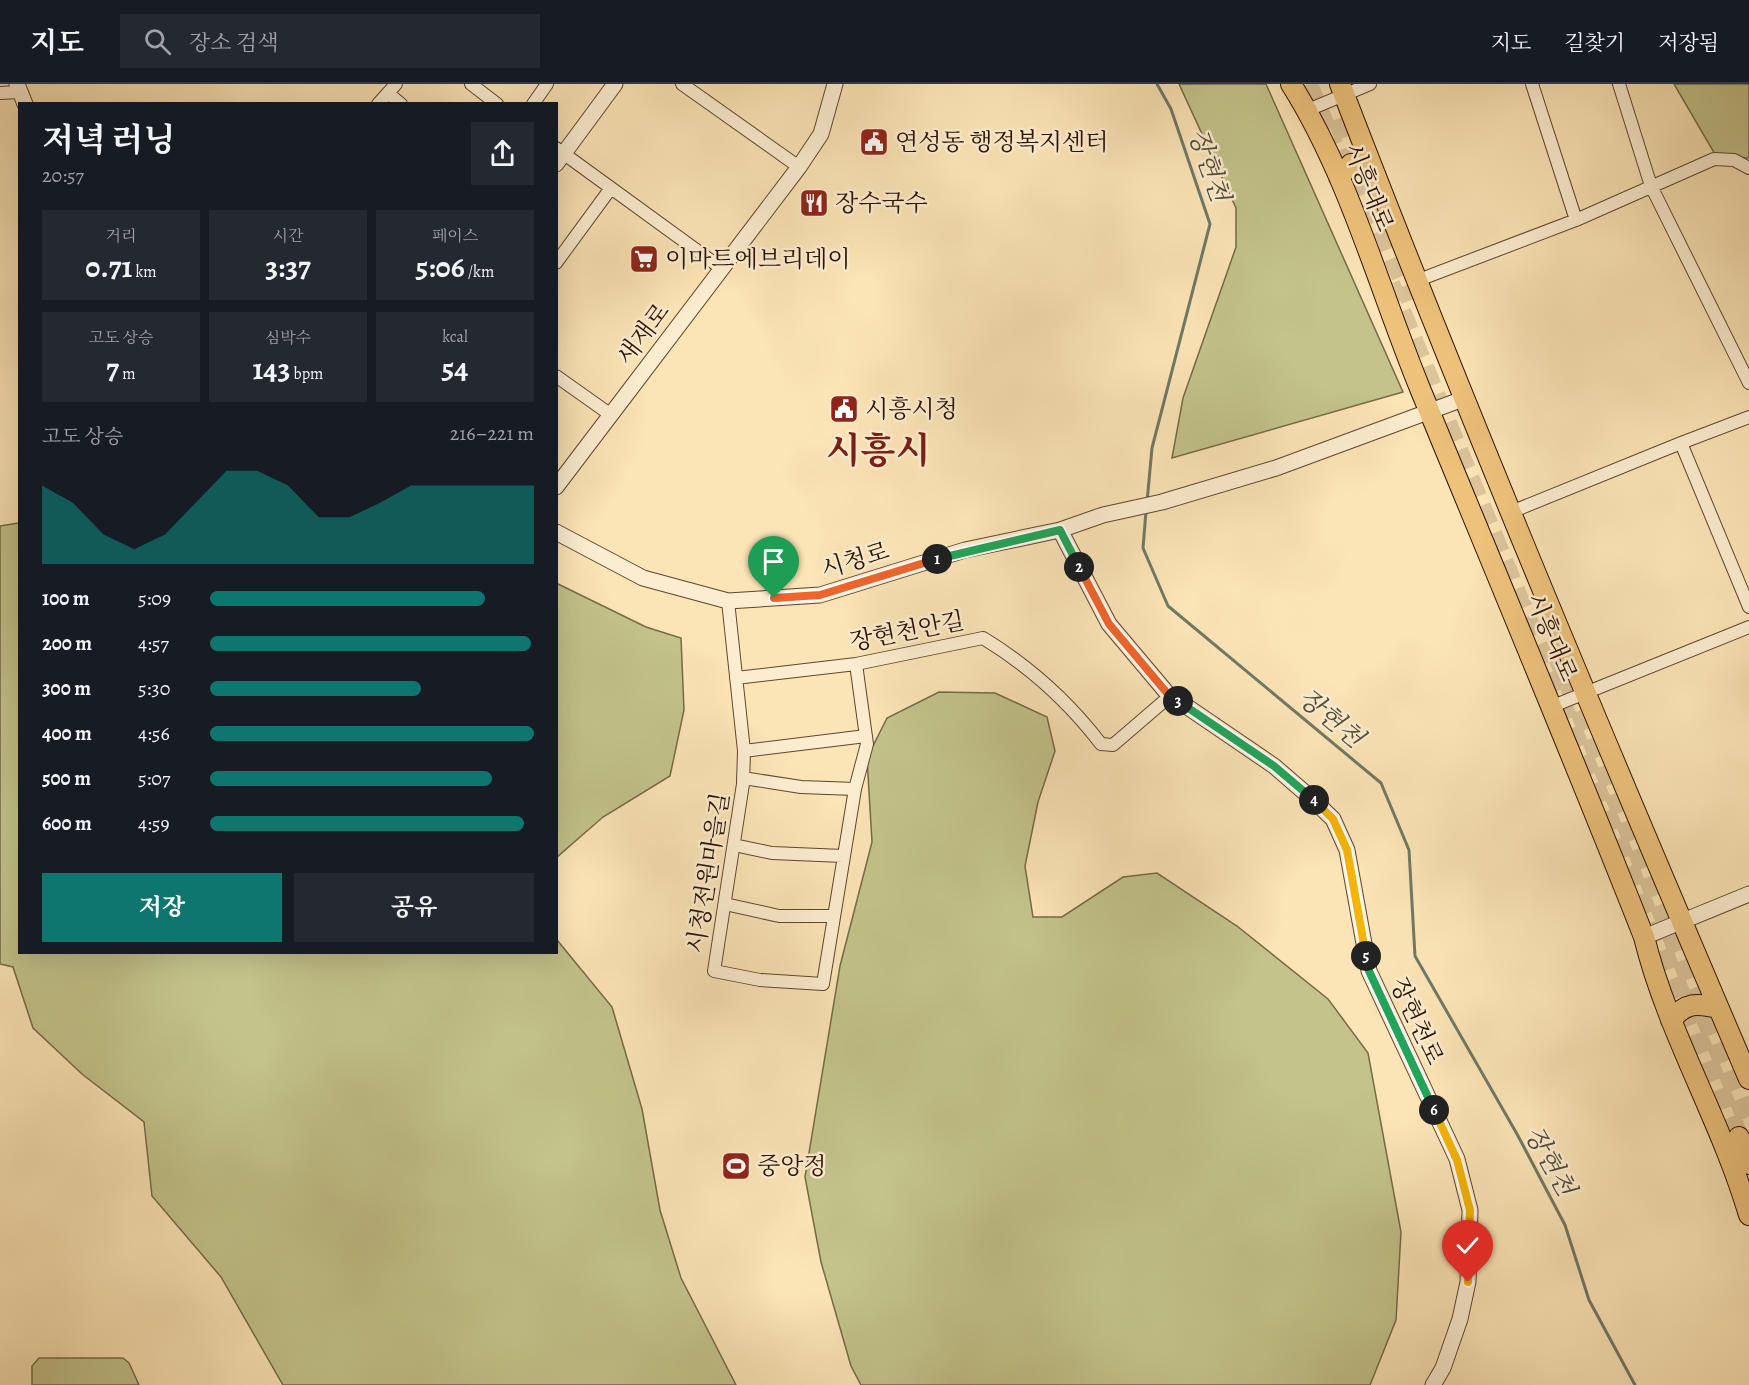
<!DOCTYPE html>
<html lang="ko">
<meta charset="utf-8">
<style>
body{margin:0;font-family:Alegreya,"Noto Serif KR",serif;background:#242831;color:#f1f3f6;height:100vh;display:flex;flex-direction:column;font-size:22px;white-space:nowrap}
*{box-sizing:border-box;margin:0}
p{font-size:20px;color:#9ea1a6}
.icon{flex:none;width:33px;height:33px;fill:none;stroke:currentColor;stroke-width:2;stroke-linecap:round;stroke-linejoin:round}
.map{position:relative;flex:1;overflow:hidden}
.drawer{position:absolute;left:18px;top:18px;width:540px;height:852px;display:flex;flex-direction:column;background:#171b24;border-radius:0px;box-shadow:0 6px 24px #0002}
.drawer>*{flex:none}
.pin{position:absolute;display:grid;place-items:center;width:51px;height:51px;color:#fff;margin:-62px -26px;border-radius:50% 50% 50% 0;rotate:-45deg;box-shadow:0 0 6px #0007}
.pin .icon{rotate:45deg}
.km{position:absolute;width:30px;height:30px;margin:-15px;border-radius:50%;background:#222;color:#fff;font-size:16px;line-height:30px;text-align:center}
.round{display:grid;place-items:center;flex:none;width:63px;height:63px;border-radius:0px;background:#242831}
.summary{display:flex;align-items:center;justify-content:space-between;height:102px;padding:0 24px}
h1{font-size:33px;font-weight:700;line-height:45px}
.metrics{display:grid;grid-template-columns:repeat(3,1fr);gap:9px;height:102px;padding:6px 24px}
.metrics div{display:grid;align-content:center;border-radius:0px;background:#242831;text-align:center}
.metrics b{font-size:30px;font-weight:700}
.metrics small{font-size:16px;font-weight:400}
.metrics p{font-size:16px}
.chart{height:168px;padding:12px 24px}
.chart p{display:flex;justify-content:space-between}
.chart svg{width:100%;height:108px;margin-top:6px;fill:#0f766e;opacity:.7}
.action{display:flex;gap:12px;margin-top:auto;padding:12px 24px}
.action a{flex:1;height:69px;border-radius:0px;background:#0f766e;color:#fff;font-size:24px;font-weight:700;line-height:69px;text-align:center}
.action a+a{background:#242831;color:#f1f3f6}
ul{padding:0 24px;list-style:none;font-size:20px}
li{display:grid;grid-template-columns:96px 72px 1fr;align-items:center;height:45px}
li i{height:15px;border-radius:8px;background:#0f766e}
header{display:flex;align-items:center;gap:36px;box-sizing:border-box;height:84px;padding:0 30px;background:#171b24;border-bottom:2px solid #363941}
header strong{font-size:28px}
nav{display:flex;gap:33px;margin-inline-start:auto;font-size:21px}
.search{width:420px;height:54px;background:#242831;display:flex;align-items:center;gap:15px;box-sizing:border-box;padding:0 21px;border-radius:0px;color:#9ea1a6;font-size:22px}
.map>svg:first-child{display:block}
.green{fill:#c3c38b;stroke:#766a47;stroke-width:1.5}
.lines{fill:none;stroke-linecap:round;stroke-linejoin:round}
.stream{stroke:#707966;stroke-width:3}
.primary-tunnel{stroke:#dcc49b;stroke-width:20;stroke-dasharray:20 10;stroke-linecap:butt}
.minor-casing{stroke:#5e4630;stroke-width:14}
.tertiary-casing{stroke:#5e4630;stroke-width:17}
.primary-casing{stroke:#291103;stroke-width:22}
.minor{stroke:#fcedd0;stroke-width:12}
.tertiary{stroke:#fcedd0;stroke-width:15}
.primary{stroke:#eec27b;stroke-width:20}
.split-1-casing{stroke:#fff;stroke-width:12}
.split-2-casing{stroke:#fff;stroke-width:12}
.split-3-casing{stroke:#fff;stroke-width:12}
.split-4-casing{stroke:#fff;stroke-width:12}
.split-5-casing{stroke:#fff;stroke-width:12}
.split-6-casing{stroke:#fff;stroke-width:12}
.split-7-casing{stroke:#fff;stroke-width:12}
.split-1{stroke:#f0652b;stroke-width:8}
.split-2{stroke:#22a559;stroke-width:8}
.split-3{stroke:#f0652b;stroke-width:8}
.split-4{stroke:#22a559;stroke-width:8}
.split-5{stroke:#f5b400;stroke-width:8}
.split-6{stroke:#22a559;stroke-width:8}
.split-7{stroke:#f5b400;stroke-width:8}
.labels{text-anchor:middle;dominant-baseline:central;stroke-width:5;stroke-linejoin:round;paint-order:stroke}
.poi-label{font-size:24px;fill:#291103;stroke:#fcedd0;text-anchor:start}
.street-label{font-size:24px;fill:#291103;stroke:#fcedd0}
.water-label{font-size:26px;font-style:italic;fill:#534e3d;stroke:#fcedd0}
.town-label{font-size:36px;font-weight:bold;fill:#7a1f14;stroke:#fcedd0}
</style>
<header>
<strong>지도</strong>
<div class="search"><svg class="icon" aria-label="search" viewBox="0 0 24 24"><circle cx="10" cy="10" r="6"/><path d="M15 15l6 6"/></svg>장소 검색</div>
<nav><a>지도</a><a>길찾기</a><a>저장됨</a></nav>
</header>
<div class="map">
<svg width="1749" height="1301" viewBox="0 0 1749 1301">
<rect width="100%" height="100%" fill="#fbe4b6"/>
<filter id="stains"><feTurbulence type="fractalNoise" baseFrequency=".00333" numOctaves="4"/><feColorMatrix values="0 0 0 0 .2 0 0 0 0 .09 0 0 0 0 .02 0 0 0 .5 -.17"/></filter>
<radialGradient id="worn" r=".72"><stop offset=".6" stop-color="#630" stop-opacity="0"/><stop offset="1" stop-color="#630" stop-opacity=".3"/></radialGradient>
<path class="green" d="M1179 0H1266L1403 308 1172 374 1183 314 1236 163V124Z
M1674 0H1749V74L1716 72Z
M19 439 20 868H556L557 856 612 923 642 1025 660 1126 681 1194 736 1301H283L221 1193 152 1112 144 1038 82 990 33 944 13 883 0 880V442Z
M556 499 646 543 681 554 684 626 670 692 603 733 557 773Z
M939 608 995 609 1047 633 1055 667 1038 718 1025 782 1033 833H1062L1123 793 1157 789 1237 842 1328 915 1368 969 1401 1148 1396 1236 1370 1301H861L851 1282 821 1178 805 1093 840 882 872 758 867 674 887 634Z
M39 1274H123L129 1279 139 1301H32V1282Z"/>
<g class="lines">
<path class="stream" d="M1147 418 1152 364 1210 140 1171 25 1157 0
M1146 427 1143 464 1168 522 1381 699 1409 766 1415 872 1517 1050 1565 1141 1589 1216 1635 1301"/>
<path class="primary-tunnel" d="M1308 0 1333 61
M1337 35 1411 216
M1390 200 1739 1053
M1557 571 1749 1040"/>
<g class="minor-casing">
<path id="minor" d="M471 0 497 20
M682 0 799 83
M1532 0 1576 136
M1619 0 1651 102 1749 299
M0 9 19 8
M388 9 401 20
M378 20 396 0
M533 20 547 0
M1308 26 1370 0
M556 64 721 184
M556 179 611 104
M1416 197 1576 136 1714 75 1734 76 1749 84
M556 292 611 331
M1681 359 1749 333
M1511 428 1681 359 1749 523
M728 517 744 667 743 700 714 887 760 896 823 900 855 705 867 660 856 580
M736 594 856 580 983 554C1029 582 1068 617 1101 660L1113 661 1170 612
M1553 622 1749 543
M744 667 866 652
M743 694 801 703 855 705
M734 761 772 769 843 772
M725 820 779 832H834"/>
</g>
<g class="tertiary-casing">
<path id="tertiary" d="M17 0 25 20
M556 80 615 0
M556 403 799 83 821 50 835 0
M1060 446 1109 540 1167 609 1274 682 1311 714 1333 735 1347 766 1369 887 1457 1075 1470 1126 1468 1198 1460 1235 1443 1284 1433 1301
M556 448 643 494 728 517 820 511 965 466 1060 446 1103 431 1162 418 1276 384 1463 315
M1644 853 1749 810"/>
</g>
<g class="primary-casing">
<path id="primary" d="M1291 0C1350 94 1379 205 1421 307 1496 489 1572 670 1644 853 1668 950 1721 1036 1749 1131
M1340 0C1469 335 1608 665 1749 995
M1339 93 1351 80 1372 83
M1671 936C1686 918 1697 919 1718 924
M1739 1053 1749 1080"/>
</g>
<use href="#minor" class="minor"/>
<use href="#tertiary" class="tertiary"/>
<use href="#primary" class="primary"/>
</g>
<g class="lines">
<g class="split-1-casing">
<path id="split-1" d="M774 514 820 511 937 475"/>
</g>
<g class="split-2-casing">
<path id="split-2" d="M937 475 1060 446 1079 483"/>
</g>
<g class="split-3-casing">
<path id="split-3" d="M1079 483 1109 540 1167 609 1178 617"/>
</g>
<g class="split-4-casing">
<path id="split-4" d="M1178 617 1274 682 1314 716"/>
</g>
<g class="split-5-casing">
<path id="split-5" d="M1314 716 1333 735 1347 766 1366 872"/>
</g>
<g class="split-6-casing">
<path id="split-6" d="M1366 872 1369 887 1434 1026"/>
</g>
<g class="split-7-casing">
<path id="split-7" d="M1434 1026 1457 1076 1470 1126 1468 1198"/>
</g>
<use href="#split-1" class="split-1"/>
<use href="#split-2" class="split-2"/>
<use href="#split-3" class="split-3"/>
<use href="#split-4" class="split-4"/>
<use href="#split-5" class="split-5"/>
<use href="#split-6" class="split-6"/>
<use href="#split-7" class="split-7"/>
</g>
<defs>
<g id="civic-square" transform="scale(1.5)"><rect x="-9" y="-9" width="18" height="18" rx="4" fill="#8f2418" stroke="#fcedd0"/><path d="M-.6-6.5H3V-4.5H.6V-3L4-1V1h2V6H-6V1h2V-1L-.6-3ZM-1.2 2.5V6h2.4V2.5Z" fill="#fff"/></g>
<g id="restaurant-square" transform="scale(1.5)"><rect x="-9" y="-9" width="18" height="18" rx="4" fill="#8f2418" stroke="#fcedd0"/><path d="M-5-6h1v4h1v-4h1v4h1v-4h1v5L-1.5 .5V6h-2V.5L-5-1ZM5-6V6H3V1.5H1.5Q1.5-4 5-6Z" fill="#fff"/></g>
<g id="supermarket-square" transform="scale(1.5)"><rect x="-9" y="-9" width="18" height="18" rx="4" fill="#8f2418" stroke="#fcedd0"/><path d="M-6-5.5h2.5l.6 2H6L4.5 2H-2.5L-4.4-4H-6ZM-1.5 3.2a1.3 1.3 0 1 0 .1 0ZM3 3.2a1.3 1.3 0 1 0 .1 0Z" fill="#fff"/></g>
<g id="stadium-square" transform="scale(1.5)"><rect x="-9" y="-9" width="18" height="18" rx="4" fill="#8f2418" stroke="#fcedd0"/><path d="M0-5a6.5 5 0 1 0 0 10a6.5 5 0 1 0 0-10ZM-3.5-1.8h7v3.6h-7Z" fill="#fff"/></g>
</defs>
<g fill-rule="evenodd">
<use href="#civic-square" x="874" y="58"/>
<use href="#restaurant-square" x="814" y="119"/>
<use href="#supermarket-square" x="644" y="175"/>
<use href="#civic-square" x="844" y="325"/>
<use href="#stadium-square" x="736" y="1082"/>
</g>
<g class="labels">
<g class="poi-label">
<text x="895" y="58">연성동 행정복지센터</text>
<text x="835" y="119">장수국수</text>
<text x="665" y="175">이마트에브리데이</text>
<text x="865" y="325">시흥시청</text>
<text x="757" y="1082">중앙정</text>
</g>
<g class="street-label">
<text transform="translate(1369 103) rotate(68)">시흥대로</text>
<text transform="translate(643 250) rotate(-53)">새재로</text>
<text transform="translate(855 476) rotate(-17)">시청로</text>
<text transform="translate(907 547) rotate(-11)">장현천안길</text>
<text transform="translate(1552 553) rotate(67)">시흥대로</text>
<text transform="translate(708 789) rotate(-81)">시청전원마을길</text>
<text transform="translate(1417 937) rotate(65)">장현천로</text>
</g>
<g class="water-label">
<text transform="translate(1209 81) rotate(71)">장현천</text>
<text transform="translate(1331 634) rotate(40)">장현천</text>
<text transform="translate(1550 1077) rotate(61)">장현천</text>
</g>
<g class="town-label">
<text x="878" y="366">시흥시</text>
</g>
</g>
<rect width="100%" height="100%" filter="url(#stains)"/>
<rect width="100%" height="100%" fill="url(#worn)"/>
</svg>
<div class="pin" style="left:774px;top:514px;background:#1e9e55"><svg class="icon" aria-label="arrive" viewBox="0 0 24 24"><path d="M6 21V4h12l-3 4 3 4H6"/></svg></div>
<div class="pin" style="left:1468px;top:1198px;background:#d93025"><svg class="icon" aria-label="check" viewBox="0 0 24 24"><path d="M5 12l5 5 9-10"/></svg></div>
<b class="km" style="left:937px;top:475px">1</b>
<b class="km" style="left:1079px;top:483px">2</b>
<b class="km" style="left:1178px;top:617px">3</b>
<b class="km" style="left:1314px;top:716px">4</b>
<b class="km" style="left:1366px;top:872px">5</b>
<b class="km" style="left:1434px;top:1026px">6</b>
<section class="drawer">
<div class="summary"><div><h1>저녁 러닝</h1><p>20:57</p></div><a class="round"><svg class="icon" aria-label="share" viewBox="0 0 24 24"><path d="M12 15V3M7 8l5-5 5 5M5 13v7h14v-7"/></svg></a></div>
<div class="metrics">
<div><p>거리</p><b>0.71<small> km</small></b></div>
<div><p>시간</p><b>3:37</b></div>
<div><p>페이스</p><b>5:06<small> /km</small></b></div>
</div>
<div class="metrics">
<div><p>고도 상승</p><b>7<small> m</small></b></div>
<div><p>심박수</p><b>143<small> bpm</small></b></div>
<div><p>kcal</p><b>54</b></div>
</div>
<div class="chart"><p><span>고도 상승</span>216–221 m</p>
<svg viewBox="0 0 160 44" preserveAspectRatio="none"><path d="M0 44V12L10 19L20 32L30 38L40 32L50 19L60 6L70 6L80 12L90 25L100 25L110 19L120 12L130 12L140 12L150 12L160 12V44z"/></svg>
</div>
<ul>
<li><b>100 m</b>5:09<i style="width:85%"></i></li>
<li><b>200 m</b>4:57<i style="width:99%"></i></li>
<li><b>300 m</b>5:30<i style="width:65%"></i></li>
<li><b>400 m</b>4:56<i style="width:100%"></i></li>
<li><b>500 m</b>5:07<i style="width:87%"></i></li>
<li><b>600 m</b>4:59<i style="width:97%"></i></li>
</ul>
<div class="action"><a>저장</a><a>공유</a></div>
</section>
</div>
